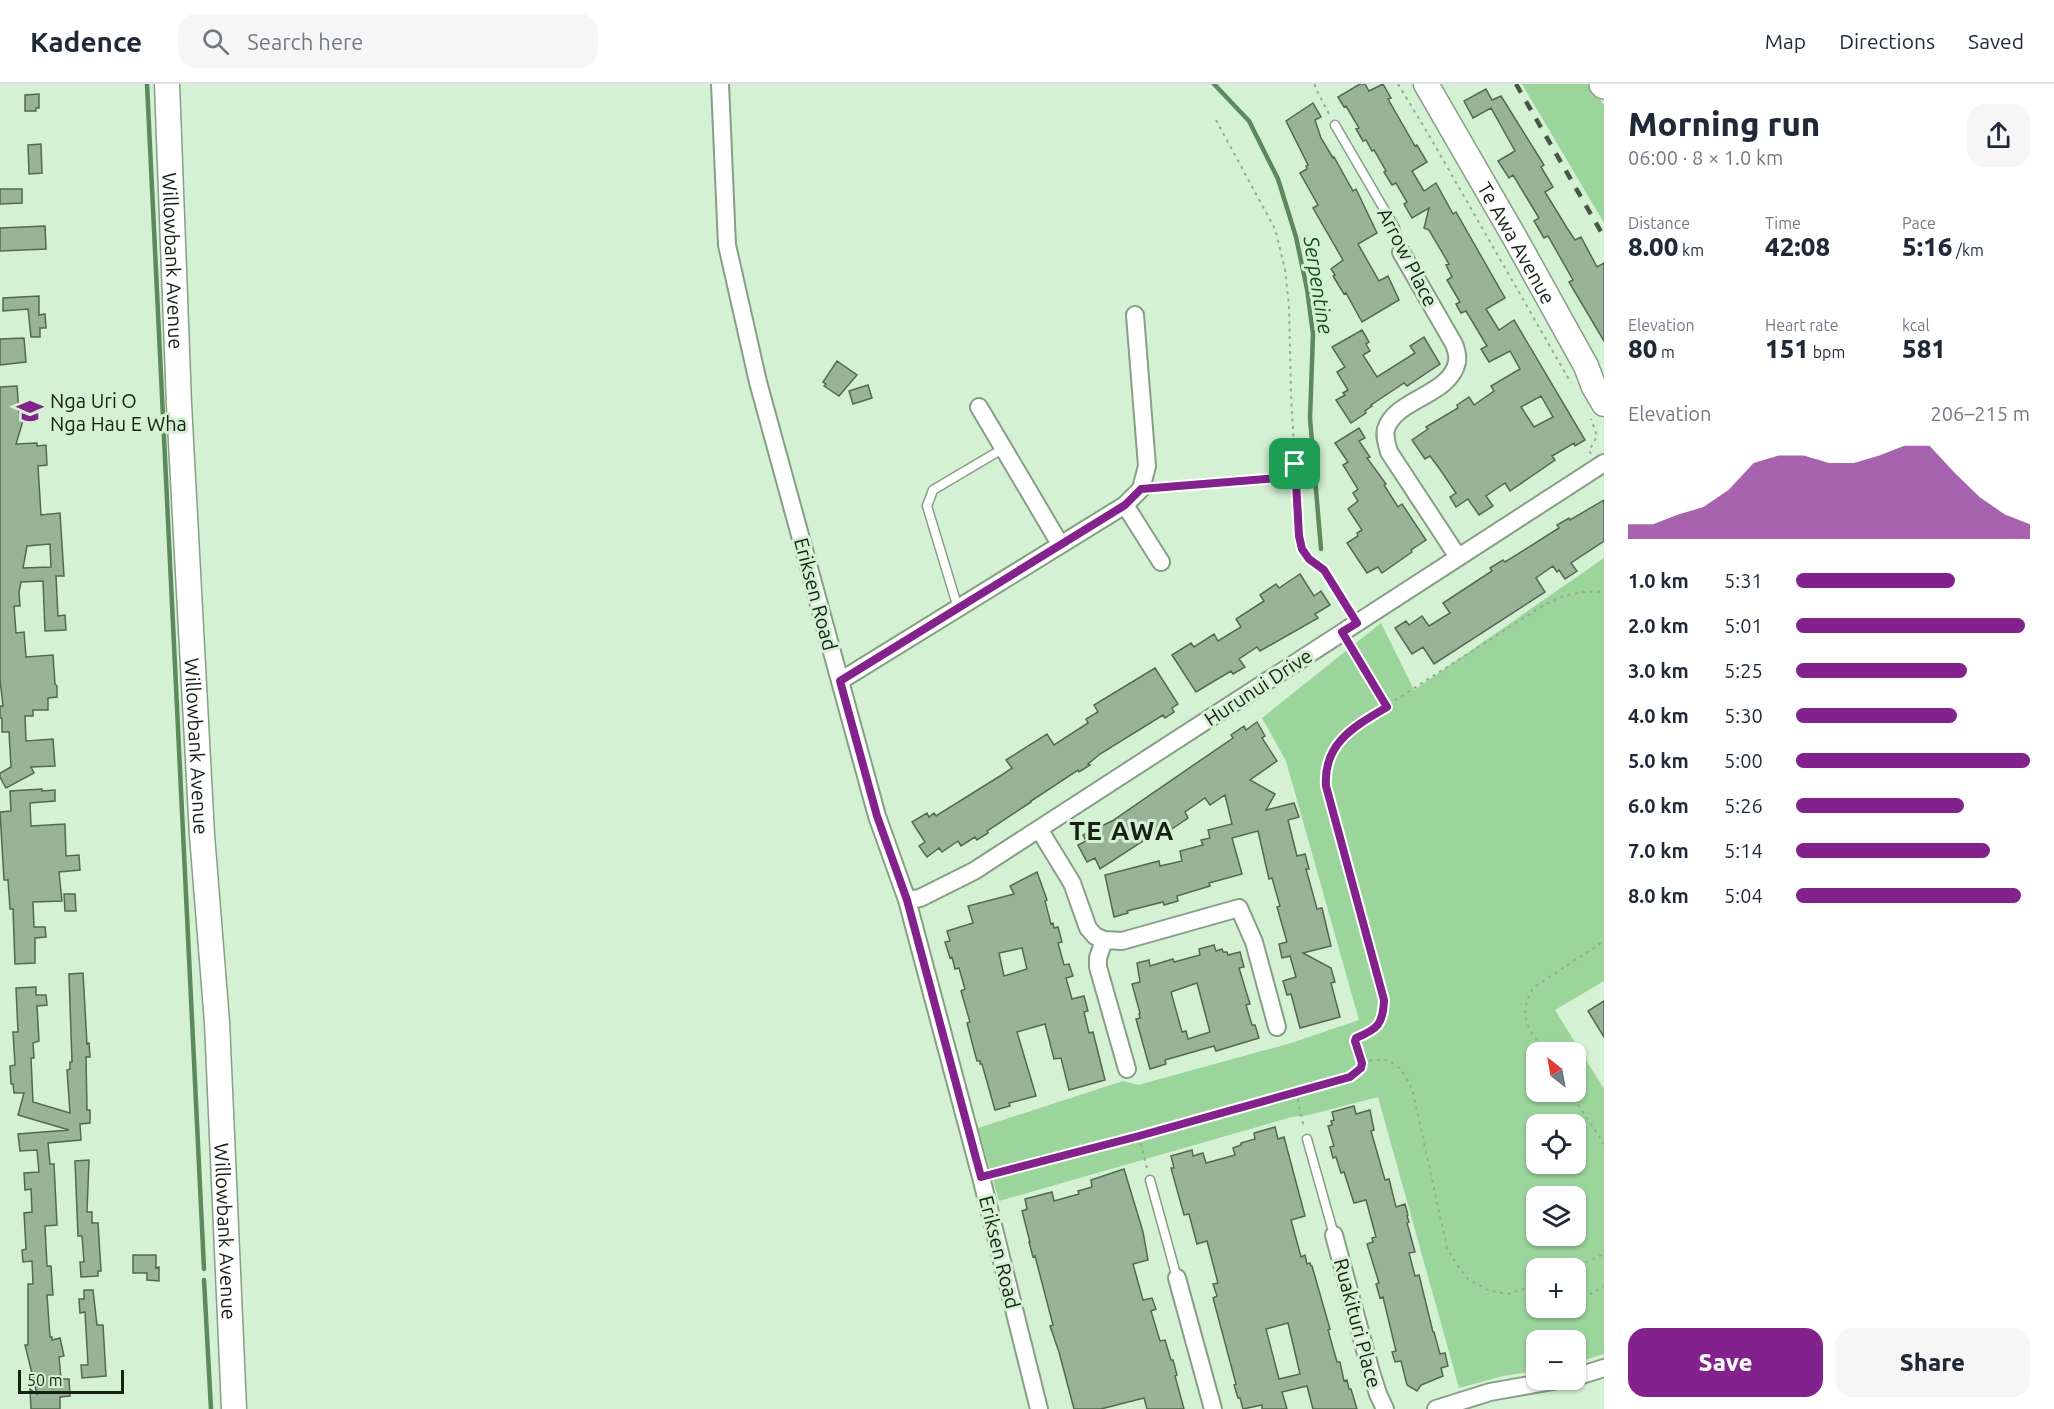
<!DOCTYPE html>
<meta charset="utf-8">
<style>
body{margin:0;font-family:Ubuntu,sans-serif;background:#f6f6f7;color:#1f2937;height:100vh;display:flex;flex-direction:column;font-size:22px;white-space:nowrap}
*{box-sizing:border-box;margin:0}
p{font-size:20px;color:#747a83}
.icon{flex:none;width:33px;height:33px;fill:none;stroke:currentColor;stroke-width:2;stroke-linecap:round;stroke-linejoin:round}
.map{position:relative;flex:1;overflow:hidden}
.panel{display:flex;flex-direction:column;background:#fff;width:450px}
.panel>*{flex:none}
.needle{width:39px;rotate:329deg}
.tools{position:absolute;left:1526px;top:958px;display:grid;gap:12px}
.tools a{display:grid;place-items:center;width:60px;height:60px;border-radius:12px;background:#fff;box-shadow:0 2px 4px #0004;font-size:30px}
.scale{position:absolute;left:18px;bottom:15px;width:106px;box-sizing:border-box;padding-left:6px;border:3px solid #162016;border-top:0;font-size:16px;line-height:21px;white-space:nowrap;color:#162016;-webkit-text-stroke:4px #d5f1d4;paint-order:stroke}
.pin{position:absolute;display:grid;place-items:center;width:51px;height:51px;color:#fff;margin:-26px;border-radius:12px;box-shadow:0 3px 9px #0006}
.round{display:grid;place-items:center;flex:none;width:63px;height:63px;border-radius:18px;background:#f6f6f7}
.summary{display:flex;align-items:center;justify-content:space-between;height:102px;padding:0 24px}
h1{font-size:33px;font-weight:800;line-height:45px}
.stats{display:grid;grid-template-columns:repeat(3,1fr);gap:9px;height:102px;padding:6px 24px}
.stats div{display:grid;align-content:center}
.stats b{font-size:26px;font-weight:800}
.stats small{font-size:16px;font-weight:400}
.stats p{font-size:16px}
.chart{height:168px;padding:12px 24px}
.chart p{display:flex;justify-content:space-between}
.chart svg{width:100%;height:108px;margin-top:6px;fill:#83228c;opacity:.7}
.action{display:flex;gap:12px;margin-top:auto;padding:12px 24px}
.action a{flex:1;height:69px;border-radius:18px;background:#83228c;color:#fff;font-size:24px;font-weight:800;line-height:69px;text-align:center}
.action a+a{background:#f6f6f7;color:#1f2937}
ul{padding:0 24px;list-style:none;font-size:20px}
li{display:grid;grid-template-columns:96px 72px 1fr;align-items:center;height:45px}
li i{height:15px;border-radius:8px;background:#83228c}
header{display:flex;align-items:center;gap:36px;box-sizing:border-box;height:84px;padding:0 30px;background:#fff;border-bottom:2px solid #e0e1e3}
header strong{font-size:28px}
nav{display:flex;gap:33px;margin-inline-start:auto;font-size:21px}
.search{width:420px;height:54px;background:#f6f6f7;display:flex;align-items:center;gap:15px;box-sizing:border-box;padding:0 21px;border-radius:18px;color:#747a83;font-size:22px}
main{display:flex;flex:1;min-height:0}
.map>svg:first-child{display:block}
.green{fill:#9bd59b;fill-rule:evenodd}
.lines{fill:none;stroke-linecap:round;stroke-linejoin:round}
.stream{stroke:#5c8a5d;stroke-width:4.5}
.building{fill:#99b398;stroke:#516951;stroke-width:1.5;fill-rule:evenodd}
.lane-casing{stroke:#869f85;stroke-width:11}
.street-casing{stroke:#869f85;stroke-width:20}
.secondary-casing{stroke:#869f85;stroke-width:27}
.primary-casing{stroke:#869f85;stroke-width:30}
.path{stroke:#95ab94;stroke-width:2;stroke-dasharray:3 4.5;stroke-linecap:butt}
.lane{stroke:#fff;stroke-width:8}
.street{stroke:#fff;stroke-width:16}
.secondary{stroke:#fff;stroke-width:24}
.primary{stroke:#fff;stroke-width:27}
.rail{stroke:#485647;stroke-width:4.5;stroke-dasharray:10 10;stroke-linecap:butt}
.route-casing{stroke:#fff;stroke-width:12}
.route{stroke:#83228c;stroke-width:8}
.labels{text-anchor:middle;dominant-baseline:central;stroke-width:6;stroke-linejoin:round;paint-order:stroke}
.street-label{font-size:20px;fill:#162016;stroke:#d5f1d4}
.poi-label{font-size:20px;fill:#162016;stroke:#d5f1d4;text-anchor:start}
.water-label{font-size:21px;font-style:italic;fill:#125319;stroke:#d5f1d4}
.district-label{font-size:26px;font-weight:bold;letter-spacing:1.5px;fill:#162016;stroke:#d5f1d4}
</style>
<header>
<strong>Kadence</strong>
<div class="search"><svg class="icon" aria-label="search" viewBox="0 0 24 24"><circle cx="10" cy="10" r="6"/><path d="M15 15l6 6"/></svg>Search here</div>
<nav><a>Map</a><a>Directions</a><a>Saved</a></nav>
</header>
<main>
<div class="map">
<svg width="1604" height="1325" viewBox="0 0 1604 1325">
<rect width="100%" height="100%" fill="#d5f1d4"/>
<path class="green" d="M1522 0H1591L1604 21V139Z
M1604 474V897L1555 926 1604 1005V1270L1575 1279V1257H1536V1287L1503 1292 1459 1304 1378 1013 1309 1031 1292 1033 999 1117 978 1044 1123 997 1138 1001 1288 960 1359 936 1286 677 1262 634 1381 539 1414 606ZM1536 969H1575V1008H1536ZM1536 1041H1575V1080H1536ZM1536 1113H1575V1152H1536ZM1536 1185H1575V1224H1536Z"/>
<g class="lines">
<path class="stream" d="M147 0 204 1185
M1214 0 1249 37 1278 95 1296 153 1307 205 1313 250 1310 334 1321 465
M204 1196 211 1325"/>
</g>
<path class="building" d="M1360 0H1365L1369 7 1383 0 1391 14 1388 15 1415 62 1417 61 1427 78 1412 87 1424 107 1436 99 1453 130 1456 128 1505 214 1486 225 1499 246 1514 236 1585 356 1575 362 1574 359 1552 372 1555 376 1510 407 1505 399 1486 412 1493 422 1479 431 1468 415 1456 423 1450 413 1456 409 1439 384 1430 372 1425 375 1412 356 1428 345 1426 343 1458 324 1457 321 1469 313 1474 321 1494 307 1491 302 1520 285 1510 267 1489 278 1481 265 1487 262 1466 227 1461 229 1456 220 1460 218 1447 196 1452 193 1446 181 1449 180 1429 146 1424 144 1429 124 1412 134 1404 120 1407 118 1396 99 1392 101 1384 88 1386 87 1374 66 1372 67 1366 56 1363 57 1356 45 1359 44 1346 22 1344 23 1338 13ZM1541 312 1553 333 1534 343 1521 323Z
M1486 5 1492 16 1501 12 1544 81 1541 83 1553 103 1545 108 1567 144 1575 156 1581 153 1597 183 1604 179V257L1569 198 1573 196 1548 152 1544 154 1534 137 1539 134 1513 91 1509 94 1498 77 1515 67 1491 24 1473 34 1464 17Z
M39 10V24H36V27H25V11Z
M1313 19 1321 33 1315 36 1321 54 1333 74 1334 73 1353 107 1356 105 1377 149 1358 160 1379 197 1388 192 1399 216 1362 238 1346 209 1344 210 1333 192 1335 191 1331 185 1343 176 1313 124 1318 121 1300 89 1307 85 1306 82 1308 81 1286 37Z
M41 60 42 89 29 90 28 61Z
M0 105H22V119L0 120Z
M45 142 46 165 0 167V144Z
M39 212V231L45 230 46 244H40V253H31L28 225 3 227V214Z
M1362 246 1369 258 1366 260 1370 267 1363 271 1377 293 1415 269 1410 262 1424 253 1440 280 1407 302 1404 299 1371 321 1372 322 1365 327 1366 329 1351 339 1336 316 1345 311 1343 309 1348 306 1337 288 1345 283 1332 263Z
M24 254 26 278 0 281V255Z
M837 277 857 291 839 312 824 302 826 300 823 298Z
M868 301 872 314 853 320 849 307Z
M17 302 19 328 25 330 16 360 37 359V362L46 361 47 381 38 382 41 431 60 429 64 492H56L58 532 65 531 66 546 45 547 43 497 21 498 19 508 20 522H14L16 549 24 548 26 573 53 571 55 600 57 602V613L48 614V626H33V632H25L26 657 53 655 55 682 31 683 34 689 6 704 0 693V689L11 683 9 648H2V634H0V622H3L0 596V303ZM50 460 51 483 23 484 27 462Z
M1359 344 1365 354 1359 357 1370 373 1367 374 1386 400 1384 401 1398 423 1402 420 1426 456 1411 466 1412 468 1382 489 1378 483 1367 489 1347 459 1358 452 1357 449 1362 446 1348 425 1358 417 1353 409 1358 405 1343 381 1348 378 1335 359Z
M1604 416V457L1571 479 1577 487 1565 495 1559 486 1557 488 1553 482 1536 494 1545 508 1434 580 1423 563 1412 570 1395 544 1406 537 1409 541 1422 532 1429 542 1450 529 1443 519 1492 487 1490 484 1503 476 1505 478 1559 444 1557 441 1569 434 1570 436Z
M1300 490 1314 512 1321 507 1330 521 1315 530 1318 534 1260 567 1257 563 1239 575 1245 583 1233 590 1231 587 1196 608 1172 571 1191 559 1194 563 1214 550 1218 557 1241 543 1236 535 1264 517 1260 511 1276 500 1279 504Z
M1155 584 1178 620 1172 624 1174 628 1165 634 1163 631 1100 670 1088 680 1090 681 1079 688 1078 686 1031 717V718L987 747 988 749 977 756 975 753 961 762 958 757 942 768 939 764 927 773 919 762 925 758 912 738 927 729 929 733 934 729 936 732 1000 692 1012 684 1006 676 1047 650 1054 661 1088 639 1086 635 1098 628 1094 621Z
M1257 638 1265 652 1262 654 1277 677 1250 696 1275 710 1266 726 1294 719 1299 733 1288 736 1297 772 1305 770 1309 785H1306L1317 825 1322 824 1331 862 1303 869 1331 884 1335 898 1331 899 1340 933 1300 944 1291 910 1287 911 1283 897 1296 893 1290 872 1282 874 1279 860 1287 858 1277 823 1280 822 1272 794 1269 795 1258 747 1232 754 1242 790 1209 799 1210 802 1177 812 1178 817 1164 821 1163 818 1127 827 1128 829 1114 833 1105 791 1159 777 1160 782 1182 777 1180 767 1203 761 1201 756 1210 754 1208 746 1232 740 1225 711 1210 721 1205 714 1185 728 1188 734 1172 745 1169 740 1100 785 1095 774 1087 778 1078 761 1086 757 1083 751 1112 737 1233 654 1231 651 1244 642 1246 646Z
M42 705V707L55 706V717L30 719 31 742 65 740 66 772 79 771 80 786 59 788 62 817 33 818 34 843H45L46 853 35 854V879L15 880 13 825H10L8 796H4L0 728 11 727 10 707Z
M1037 788 1047 816 1045 817 1051 840 1053 839 1054 844 1058 843 1062 858 1058 859 1064 881 1069 880 1073 892 1066 894 1072 915 1084 912 1088 927 1084 928 1089 949 1093 948 1105 996 1069 1006 1061 974 1054 975 1045 940 1017 948 1036 1012 1009 1019 1010 1022 995 1026 982 980H980V977H977L974 966 967 939 970 938 961 907 965 905 959 884 955 885 952 873 950 874 945 858 950 857 947 847 973 839 968 822 1014 810 1010 802ZM1022 864 1027 885 1004 892 999 869Z
M64 810H75L76 827H65Z
M1214 861 1216 867 1222 865 1223 868H1227L1228 871 1240 868 1244 883 1239 884 1250 920 1246 921 1252 941H1255L1259 954 1216 967 1214 962 1165 976 1166 980 1150 985 1136 935 1140 934 1139 930 1140 929 1132 900 1140 898 1137 879 1149 876 1150 882 1173 875 1174 878 1200 871 1199 865ZM1197 899 1210 948 1188 955 1186 947 1182 948 1171 908Z
M83 889 87 960 89 959 90 973H86L87 1026H90V1039L80 1040 81 1056 48 1059 50 1080H54L57 1141 45 1142 47 1182H51L53 1211H47L50 1253H52V1256L60 1254 64 1272 59 1273 61 1295H69L70 1312 60 1313V1325H31L30 1305 37 1310 25 1261H28V1200H33L32 1177 23 1178 22 1166 26 1165 24 1129 32 1128 31 1105 25 1106 24 1089 39 1088 37 1066 20 1067 18 1050 69 1046 18 1031 24 1009H14L13 1000H11L10 982 15 981 13 948H18L16 904 36 903V911H46L47 921 37 922 39 957 33 959 34 974H31L33 1018 70 1029 67 986 70 985V978H72L69 890Z
M1604 917V953L1588 927Z
M1354 1022 1356 1030 1370 1026 1374 1046 1371 1047 1385 1096 1389 1095 1396 1123 1405 1120 1408 1131 1407 1132 1409 1138 1407 1139 1415 1168 1409 1169 1415 1192 1419 1191 1433 1248H1434L1440 1270 1445 1269 1448 1282 1441 1284 1443 1292 1421 1301 1417 1307 1407 1301 1401 1277 1395 1278 1392 1268 1396 1267 1383 1213 1380 1214 1376 1200 1379 1199 1367 1160 1373 1158 1372 1154 1376 1153 1366 1116 1354 1119 1344 1088 1341 1089 1336 1073 1333 1074 1330 1063 1334 1062 1328 1042 1332 1041 1331 1037 1334 1036 1332 1028Z
M1275 1043 1278 1055 1284 1053 1305 1132 1291 1136 1301 1173 1305 1171 1307 1180 1310 1179 1311 1182H1312L1330 1245 1328 1246 1337 1278H1340L1344 1297 1347 1296 1349 1305H1351L1357 1325H1313L1307 1302 1282 1308 1287 1325H1262V1321L1243 1325 1240 1314H1238L1234 1301 1236 1300 1213 1214 1217 1212 1213 1200 1218 1199 1207 1157 1197 1160 1189 1130 1184 1131 1171 1084H1174L1171 1072 1192 1066 1193 1072 1203 1069 1206 1079 1235 1071 1233 1064 1241 1061V1059L1255 1055 1254 1049ZM1288 1239 1300 1290 1279 1295 1266 1245Z
M89 1076 87 1128H92V1139H98L101 1187H98V1192L81 1193 80 1178H84L82 1152H78L75 1077Z
M1124 1085 1143 1148 1148 1176 1133 1180 1143 1216 1152 1214 1156 1225 1151 1227 1160 1257 1165 1256 1171 1276H1173L1177 1291 1175 1292 1184 1325H1147L1144 1314 1101 1325H1074L1059 1268 1050 1242 1053 1241 1035 1172 1033 1173 1029 1158H1030L1022 1127 1027 1125 1025 1115 1052 1108 1054 1117 1079 1110 1078 1107 1092 1103 1091 1096Z
M133 1171H156V1184L159 1183V1197L147 1196V1189H133Z
M84 1206H93L97 1241H103L106 1292 82 1294 81 1281H88L85 1228 80 1229 79 1215H84Z"/>
<g class="lines">
<g class="lane-casing">
<path id="lane" d="M1335 41 1395 144 1401 168
M958 524 927 422 933 406 1004 364
M1307 1055 1334 1151
M1150 1096 1177 1194"/>
</g>
<g class="street-casing">
<path id="street" d="M720 0 727 161 758 298 877 732 907 816 981 1093 1039 1325
M1401 168 1454 260C1456 265 1458 272 1457 278 1450 312 1396 314 1386 345 1384 353 1387 360 1389 368L1458 473
M979 323 1060 460
M1125 421 1161 478
M840 597 1125 421 1141 405 1147 382 1135 231
M1039 745 1072 799 1088 844 1095 852 1104 856 1122 857 1239 824 1254 858 1277 943
M907 816 920 814 974 787 1604 379
M1104 856 1098 874V883L1127 985
M1334 1151 1371 1288 1378 1310 1385 1325
M1177 1194 1213 1325
M1575 1293 1604 1284
M1436 1325 1490 1308 1558 1296"/>
</g>
<g class="secondary-casing">
<g id="secondary">
<path id="s1" d="M167 0 179 320 202 751 217 938 234 1325"/>
<path id="s2" d="M1426 0 1515 154 1586 282 1594 303 1604 320"/>
</g>
</g>
<g class="primary-casing">
<path id="primary" d="M1603 0 1604 1"/>
</g>
<path class="path" d="M1315 0V3L1329 30
M1398 0 1430 53 1571 299
M1216 36 1275 145 1285 185 1289 222 1291 310 1299 452C1303 472 1310 472 1323 486 1334 496 1341 513 1349 526
M1591 370 1589 367 1597 352 1591 335
M1277 394 1288 398 1296 407
M1156 404 1277 394 1287 388 1295 380
M1350 561 1387 623
M1545 969C1529 945 1517 932 1533 904L1604 857
M1362 979C1391 969 1402 982 1413 1008L1447 1164 1457 1181 1468 1195 1488 1206 1508 1210 1536 1201
M1296 1008 1304 1044
M1570 1008 1604 1060
M1139 1052 1147 1084
M995 1089 1139 1052 1350 993C1368 982 1360 973 1355 957L1378 942 1383 934 1384 916 1326 702C1324 672 1339 656 1361 638L1541 523C1561 511 1580 506 1604 508
M1572 1185 1604 1170
M1575 1212H1587L1604 1202"/>
<use href="#lane" class="lane"/>
<use href="#street" class="street"/>
<use href="#secondary" class="secondary"/>
<use href="#primary" class="primary"/>
<path class="rail" d="M1516 0 1604 153"/>
</g>
<g class="lines">
<g class="route-casing">
<path id="route" d="M1295 380 1299 452 1302 465 1309 475 1324 486 1357 539 1342 548 1387 623C1355 642 1323 659 1326 702L1384 916C1383 940 1378 945 1356 954L1355 957 1362 979 1361 984 1350 993 1139 1052 981 1093 907 816 877 732 840 597 1125 421 1141 405 1277 394 1287 388Z"/>
</g>
<use href="#route" class="route"/>
</g>
<defs>
<g id="school-bare" transform="scale(2.07)"><path d="M0-5L7-2L0 1L-7-2ZM-4 1L0 2.5L4 1V4Q0 6-4 4Z" fill="#83228c" stroke="#d5f1d4" stroke-width="2.5" paint-order="stroke"/></g>
</defs>
<g fill-rule="evenodd">
<use href="#school-bare" x="30" y="327"/>
</g>
<g class="labels">
<g class="street-label">
<text stroke="none"><textPath href="#s2" startOffset="183">Te Awa Avenue</textPath></text>
<text transform="translate(1408 173) rotate(63)">Arrow Place</text>
<text stroke="none"><textPath href="#s1" startOffset="177">Willowbank Avenue</textPath></text>
<text transform="translate(816 510) rotate(75)">Eriksen Road</text>
<text transform="translate(1258 603) rotate(-33)">Hurunui Drive</text>
<text stroke="none"><textPath href="#s1" startOffset="663">Willowbank Avenue</textPath></text>
<text stroke="none"><textPath href="#s1" startOffset="1149">Willowbank Avenue</textPath></text>
<text transform="translate(1000 1168) rotate(76)">Eriksen Road</text>
<text transform="translate(1358 1239) rotate(75)">Ruakituri Place</text>
</g>
<g class="poi-label">
<text x="50" y="316">Nga Uri O<tspan x="50" dy="23">Nga Hau E Wha</tspan></text>
</g>
<g class="water-label">
<text transform="translate(1319 201) rotate(81)">Serpentine</text>
</g>
<g class="district-label">
<text x="1122" y="746">TE AWA</text>
</g>
</g>
</svg>
<div class="tools">
<a><svg class="needle" viewBox="-14 -14 28 28"><path d="M0-13l5 13h-10z" fill="#e53935"/><path d="M0 13l5-13h-10z" fill="#747a83"/></svg></a>
<a><svg class="icon" aria-label="locate" viewBox="0 0 24 24"><circle cx="12" cy="12" r="6"/><path d="M12 2v4M12 18v4M2 12h4M18 12h4"/></svg></a>
<a><svg class="icon" aria-label="layers" viewBox="0 0 24 24"><path d="M12 4l9 5-9 5-9-5zM3 14l9 5 9-5"/></svg></a>
<a>+</a>
<a>−</a>
</div>
<div class="scale">50 m</div>
<div class="pin" style="left:1295px;top:380px;background:#1e9e55"><svg class="icon" aria-label="arrive" viewBox="0 0 24 24"><path d="M6 21V4h12l-3 4 3 4H6"/></svg></div>
</div>
<section class="panel">
<div class="summary"><div><h1>Morning run</h1><p>06:00 · 8 × 1.0 km</p></div><a class="round"><svg class="icon" aria-label="share" viewBox="0 0 24 24"><path d="M12 15V3M7 8l5-5 5 5M5 13v7h14v-7"/></svg></a></div>
<div class="stats">
<div><p>Distance</p><b>8.00<small> km</small></b></div>
<div><p>Time</p><b>42:08</b></div>
<div><p>Pace</p><b>5:16<small> /km</small></b></div>
</div>
<div class="stats">
<div><p>Elevation</p><b>80<small> m</small></b></div>
<div><p>Heart rate</p><b>151<small> bpm</small></b></div>
<div><p>kcal</p><b>581</b></div>
</div>
<div class="chart"><p><span>Elevation</span>206–215 m</p>
<svg viewBox="0 0 160 44" preserveAspectRatio="none"><path d="M0 44V38L10 38L20 34L30 31L40 24L50 13L60 10L70 10L80 13L90 13L100 10L110 6L120 6L130 17L140 27L150 34L160 38V44z"/></svg>
</div>
<ul>
<li><b>1.0 km</b>5:31<i style="width:68%"></i></li>
<li><b>2.0 km</b>5:01<i style="width:98%"></i></li>
<li><b>3.0 km</b>5:25<i style="width:73%"></i></li>
<li><b>4.0 km</b>5:30<i style="width:69%"></i></li>
<li><b>5.0 km</b>5:00<i style="width:100%"></i></li>
<li><b>6.0 km</b>5:26<i style="width:72%"></i></li>
<li><b>7.0 km</b>5:14<i style="width:83%"></i></li>
<li><b>8.0 km</b>5:04<i style="width:96%"></i></li>
</ul>
<div class="action"><a>Save</a><a>Share</a></div>
</section>
</main>
